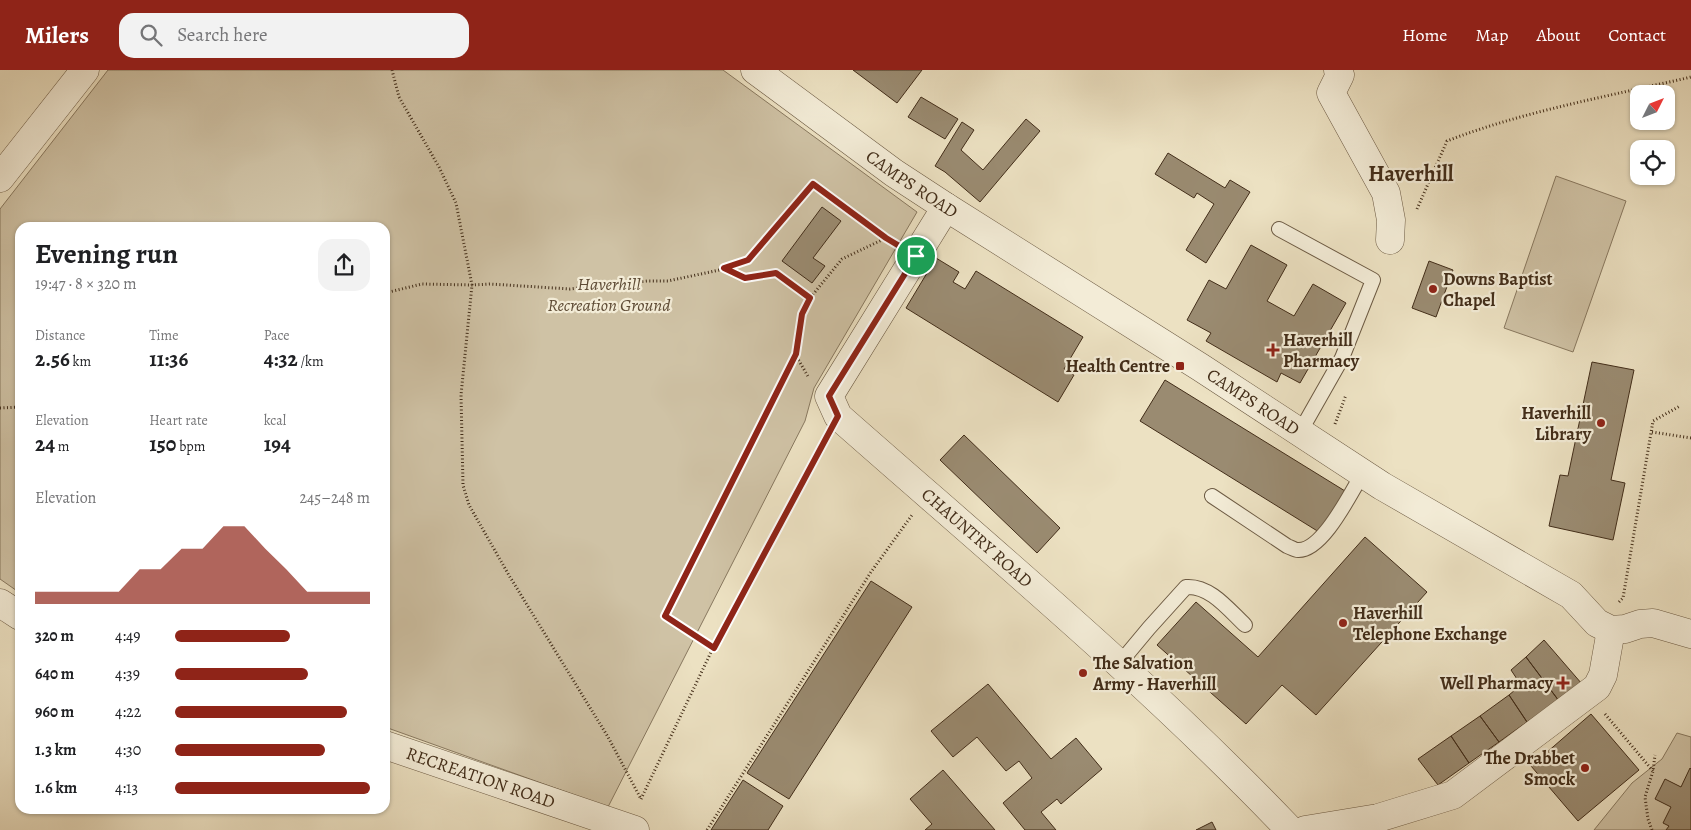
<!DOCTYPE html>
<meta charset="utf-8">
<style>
body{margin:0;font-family:Alegreya,serif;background:#f2f2f2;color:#202124;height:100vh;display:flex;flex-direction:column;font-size:19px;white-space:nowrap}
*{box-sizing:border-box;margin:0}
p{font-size:16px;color:#757577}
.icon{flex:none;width:28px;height:28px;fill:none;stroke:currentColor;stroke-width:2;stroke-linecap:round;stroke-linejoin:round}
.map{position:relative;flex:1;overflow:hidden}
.panel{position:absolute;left:15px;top:152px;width:375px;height:592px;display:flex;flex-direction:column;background:#fff;border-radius:15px;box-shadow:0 1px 4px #0004}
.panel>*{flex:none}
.needle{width:32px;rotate:48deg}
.tools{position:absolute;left:1630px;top:15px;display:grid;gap:10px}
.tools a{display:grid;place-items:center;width:45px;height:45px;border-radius:10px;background:#fff;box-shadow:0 1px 4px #0004;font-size:25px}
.pin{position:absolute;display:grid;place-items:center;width:42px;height:42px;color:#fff;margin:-21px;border:2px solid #fff;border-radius:50%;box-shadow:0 1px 5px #0007}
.round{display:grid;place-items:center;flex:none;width:52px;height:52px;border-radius:15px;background:#f2f2f2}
.summary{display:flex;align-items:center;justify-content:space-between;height:85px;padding:0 20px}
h1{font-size:28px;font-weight:700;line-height:38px}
.figures{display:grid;grid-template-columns:repeat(3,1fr);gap:8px;height:85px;padding:5px 20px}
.figures div{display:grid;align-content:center}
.figures b{font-size:21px;font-weight:700}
.figures small{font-size:14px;font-weight:400}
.figures p{font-size:14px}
.chart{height:140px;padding:10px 20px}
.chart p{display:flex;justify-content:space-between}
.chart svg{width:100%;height:90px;margin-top:5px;fill:#8f2418;opacity:.7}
ul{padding:0 20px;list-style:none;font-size:16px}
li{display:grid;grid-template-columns:80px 60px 1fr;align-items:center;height:38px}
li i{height:12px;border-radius:6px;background:#8f2418}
header{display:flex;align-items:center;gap:30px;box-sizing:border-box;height:70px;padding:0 25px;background:#8f2418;color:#fff}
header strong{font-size:24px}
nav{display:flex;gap:28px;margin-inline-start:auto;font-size:18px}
.search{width:350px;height:45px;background:#f2f2f2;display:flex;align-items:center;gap:12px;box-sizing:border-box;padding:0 18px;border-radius:15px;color:#757577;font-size:19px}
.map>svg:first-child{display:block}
.green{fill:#cfc2a5;stroke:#88785f}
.building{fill:#9a8b71;stroke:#422d19}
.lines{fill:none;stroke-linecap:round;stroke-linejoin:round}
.service-casing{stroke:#6c5a43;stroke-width:16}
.minor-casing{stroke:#6c5a43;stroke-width:29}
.tertiary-casing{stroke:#6c5a43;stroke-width:29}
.path{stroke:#422d19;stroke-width:3;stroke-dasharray:1 2.5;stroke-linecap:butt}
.service{stroke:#f3ecd7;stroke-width:14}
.minor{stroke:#f3ecd7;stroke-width:28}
.tertiary{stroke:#f3ecd7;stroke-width:28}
.route-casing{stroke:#fff;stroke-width:10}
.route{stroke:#8f2418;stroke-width:6}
.poi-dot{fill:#8f2418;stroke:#f3ecd7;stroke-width:2}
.labels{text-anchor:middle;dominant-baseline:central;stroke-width:4.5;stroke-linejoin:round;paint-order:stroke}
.street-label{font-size:18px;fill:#422d19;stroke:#f3ecd7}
.poi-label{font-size:18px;font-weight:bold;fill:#422d19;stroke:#f3ecd7;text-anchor:start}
.park-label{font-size:18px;font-style:italic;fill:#5e4b35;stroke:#f3ecd7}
.district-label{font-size:22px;font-weight:bold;fill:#422d19;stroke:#f3ecd7}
</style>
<header>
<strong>Milers</strong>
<div class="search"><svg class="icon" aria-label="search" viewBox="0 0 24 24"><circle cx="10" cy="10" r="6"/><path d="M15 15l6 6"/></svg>Search here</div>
<nav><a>Home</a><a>Map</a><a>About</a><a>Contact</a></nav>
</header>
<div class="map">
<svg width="1691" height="760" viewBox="0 0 1691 760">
<rect width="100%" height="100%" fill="#ece1c2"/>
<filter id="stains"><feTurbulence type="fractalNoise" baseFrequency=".004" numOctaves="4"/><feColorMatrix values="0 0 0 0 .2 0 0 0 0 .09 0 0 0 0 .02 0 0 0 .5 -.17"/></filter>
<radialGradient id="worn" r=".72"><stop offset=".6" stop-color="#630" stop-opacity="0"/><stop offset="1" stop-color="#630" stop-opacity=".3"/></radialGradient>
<path class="green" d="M108 0H723L917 142 814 318 805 351 608 737 385 657V158H20V523L0 509V139Z
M1556 106 1626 131 1573 282 1504 258Z
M1677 663 1691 667V760H1594L1632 713 1662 689Z"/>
<path class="building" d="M853 0H922L897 33Z
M921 27 958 49 945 69 908 47Z
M1026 49 1040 61 980 132 945 102 935 96 962 52 974 60 961 80 983 100Z
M1168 83 1225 118 1230 110 1250 122 1206 193 1186 180 1214 134 1197 123 1194 128 1155 104Z
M822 137 841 151 813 188 825 196 812 213 782 191Z
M1251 175 1287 195 1267 231 1294 246 1313 214 1346 233 1300 313 1281 303 1277 312 1206 271 1211 263 1187 250 1209 210 1226 219Z
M936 188 959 202 953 212 965 219 976 201 1083 267 1064 299 1074 305 1058 332 906 238Z
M1429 191 1453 200 1436 247 1412 238Z
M1592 292 1634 300 1611 410 1625 413 1613 470 1549 456 1560 405 1568 406Z
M1165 310 1345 421 1319 462 1140 351Z
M964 365 1060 458 1037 483 940 390Z
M1365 467 1427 522 1316 645 1282 615 1246 654 1157 575 1196 532 1258 587Z
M871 511 912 537 789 729 747 703Z
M1544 570 1582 614 1559 631 1526 587Z
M1526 587 1559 631 1527 652 1509 625 1521 615 1511 600Z
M988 614 1051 689 1076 668 1102 699 1061 734 1057 729 1041 742 1056 760H1025L1003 733 1032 708 1019 691 1006 701 977 667 953 687 931 661Z
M1509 625 1527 652 1499 672 1480 646Z
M1591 644 1639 700 1578 751 1531 696Z
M1480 646 1499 672 1469 693 1451 666Z
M1451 666 1469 693 1438 715 1418 689Z
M1690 698 1691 699V760H1666L1669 756 1663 753 1671 737 1655 729 1665 709 1681 717Z
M943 700 995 760H925L932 754 910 729Z
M743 710 783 736 768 760H711Z
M1212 752 1216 760H1196Z"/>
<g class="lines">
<g class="service-casing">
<path id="service" d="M1279 159 1373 210 1342 288 1300 362
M1212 426 1287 476C1290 477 1295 480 1298 480 1323 481 1351 422 1363 403
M1119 594 1149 558 1186 517C1210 515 1229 540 1245 555"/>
</g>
<g class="minor-casing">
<g id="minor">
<path id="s1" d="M755 0 894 103 946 137 1200 297 1382 416 1571 525 1597 553 1611 560 1625 559 1640 554 1653 553 1691 564"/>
<path d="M1338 0 1340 5 1331 23 1386 123 1391 150 1390 170"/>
<path id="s2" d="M946 137 829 326 838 346C991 481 1149 612 1290 760"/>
<path d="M0 533 20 546"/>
<path id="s3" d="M385 675 635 760"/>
<path d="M1305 760 1378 748 1453 725 1597 617 1603 605 1611 560"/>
</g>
</g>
<g class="tertiary-casing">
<path id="tertiary" d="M0 108 85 0"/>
</g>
<path class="path" d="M392 0 399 27 439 97 456 133 472 215 461 325 463 415 469 435 510 507 608 667 641 729
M1417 139 1447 71C1524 41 1610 26 1691 7
M724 199 748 190 813 114 886 168
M385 223 422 214 472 215 490 214 570 219 647 211H668L724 199 745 208 776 203 810 228
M795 284 809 308
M0 338 20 337
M1335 354 1346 325
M1652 362 1691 368
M1619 532 1623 528 1653 351 1680 336
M713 578 665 546 795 284 802 244 810 228 842 189 886 168 894 173
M1605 644 1653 701
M641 729 713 578 825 370
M707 760 871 502 912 445
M1652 760 1648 749 1645 727 1653 701 1655 685"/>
<use href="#service" class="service"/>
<use href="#minor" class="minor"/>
<use href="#tertiary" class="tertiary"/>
</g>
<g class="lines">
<g class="route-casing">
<path id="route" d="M813 114 886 168 916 186 829 326 838 346 714 578 665 546 796 284 802 244 810 228 776 203 745 208 724 198 748 190Z"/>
</g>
<use href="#route" class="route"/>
</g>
<g class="poi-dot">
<circle cx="1433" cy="219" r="5"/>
<path d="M1270.5 272.5h5v5h5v5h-5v5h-5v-5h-5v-5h5z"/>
<rect x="1175" y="291" width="10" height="10" rx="2.5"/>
<circle cx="1601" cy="353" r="5"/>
<circle cx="1343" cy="553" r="5"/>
<circle cx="1083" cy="603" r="5"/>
<path d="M1560.5 605.5h5v5h5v5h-5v5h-5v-5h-5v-5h5z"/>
<circle cx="1585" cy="698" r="5"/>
</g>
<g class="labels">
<g class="street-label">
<text stroke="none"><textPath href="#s1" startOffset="194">CAMPS ROAD</textPath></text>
<text stroke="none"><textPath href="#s1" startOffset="599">CAMPS ROAD</textPath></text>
<text stroke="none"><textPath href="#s2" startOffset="429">CHAUNTRY ROAD</textPath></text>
<text stroke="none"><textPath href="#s3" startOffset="101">RECREATION ROAD</textPath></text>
</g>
<g class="poi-label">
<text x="1443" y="209">Downs Baptist<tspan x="1443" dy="21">Chapel</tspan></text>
<text x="1283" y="270">Haverhill<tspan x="1283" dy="21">Pharmacy</tspan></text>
<text x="1170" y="296" text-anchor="end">Health Centre</text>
<text x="1591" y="343" text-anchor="end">Haverhill<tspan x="1591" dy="21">Library</tspan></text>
<text x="1353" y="543">Haverhill<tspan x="1353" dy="21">Telephone Exchange</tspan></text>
<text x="1093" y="593">The Salvation<tspan x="1093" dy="21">Army - Haverhill</tspan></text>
<text x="1553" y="613" text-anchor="end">Well Pharmacy</text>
<text x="1575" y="688" text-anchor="end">The Drabbet<tspan x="1575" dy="21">Smock</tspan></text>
</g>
<g class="park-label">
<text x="609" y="214">Haverhill<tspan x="609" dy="21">Recreation Ground</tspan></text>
</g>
<g class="district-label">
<text x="1411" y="104">Haverhill</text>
</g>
</g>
<rect width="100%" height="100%" filter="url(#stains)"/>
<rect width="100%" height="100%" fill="url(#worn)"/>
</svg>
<div class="tools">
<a><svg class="needle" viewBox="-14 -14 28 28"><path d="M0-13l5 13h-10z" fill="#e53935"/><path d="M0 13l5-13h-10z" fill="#757577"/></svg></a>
<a><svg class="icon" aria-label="locate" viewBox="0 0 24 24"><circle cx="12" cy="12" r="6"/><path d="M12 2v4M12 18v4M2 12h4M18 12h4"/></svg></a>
</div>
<div class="pin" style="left:916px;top:186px;background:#1e9e55"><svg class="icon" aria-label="arrive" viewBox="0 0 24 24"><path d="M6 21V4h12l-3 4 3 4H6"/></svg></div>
<section class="panel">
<div class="summary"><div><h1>Evening run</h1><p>19:47 · 8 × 320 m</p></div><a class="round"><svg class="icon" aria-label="share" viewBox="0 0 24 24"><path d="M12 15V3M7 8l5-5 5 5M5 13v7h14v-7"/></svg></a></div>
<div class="figures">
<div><p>Distance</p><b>2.56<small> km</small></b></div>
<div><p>Time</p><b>11:36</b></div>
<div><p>Pace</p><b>4:32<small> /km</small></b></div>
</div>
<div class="figures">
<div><p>Elevation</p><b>24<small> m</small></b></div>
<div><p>Heart rate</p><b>150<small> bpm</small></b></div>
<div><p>kcal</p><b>194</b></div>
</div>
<div class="chart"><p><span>Elevation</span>245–248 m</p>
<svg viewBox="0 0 160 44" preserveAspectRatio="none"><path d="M0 44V38L10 38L20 38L30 38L40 38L50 27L60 27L70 17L80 17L90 6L100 6L110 17L120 27L130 38L140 38L150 38L160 38V44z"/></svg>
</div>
<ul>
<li><b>320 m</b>4:49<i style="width:59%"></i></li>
<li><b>640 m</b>4:39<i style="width:68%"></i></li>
<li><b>960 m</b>4:22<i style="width:88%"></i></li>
<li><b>1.3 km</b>4:30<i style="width:77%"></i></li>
<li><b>1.6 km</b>4:13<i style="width:100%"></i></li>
</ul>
</section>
</div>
